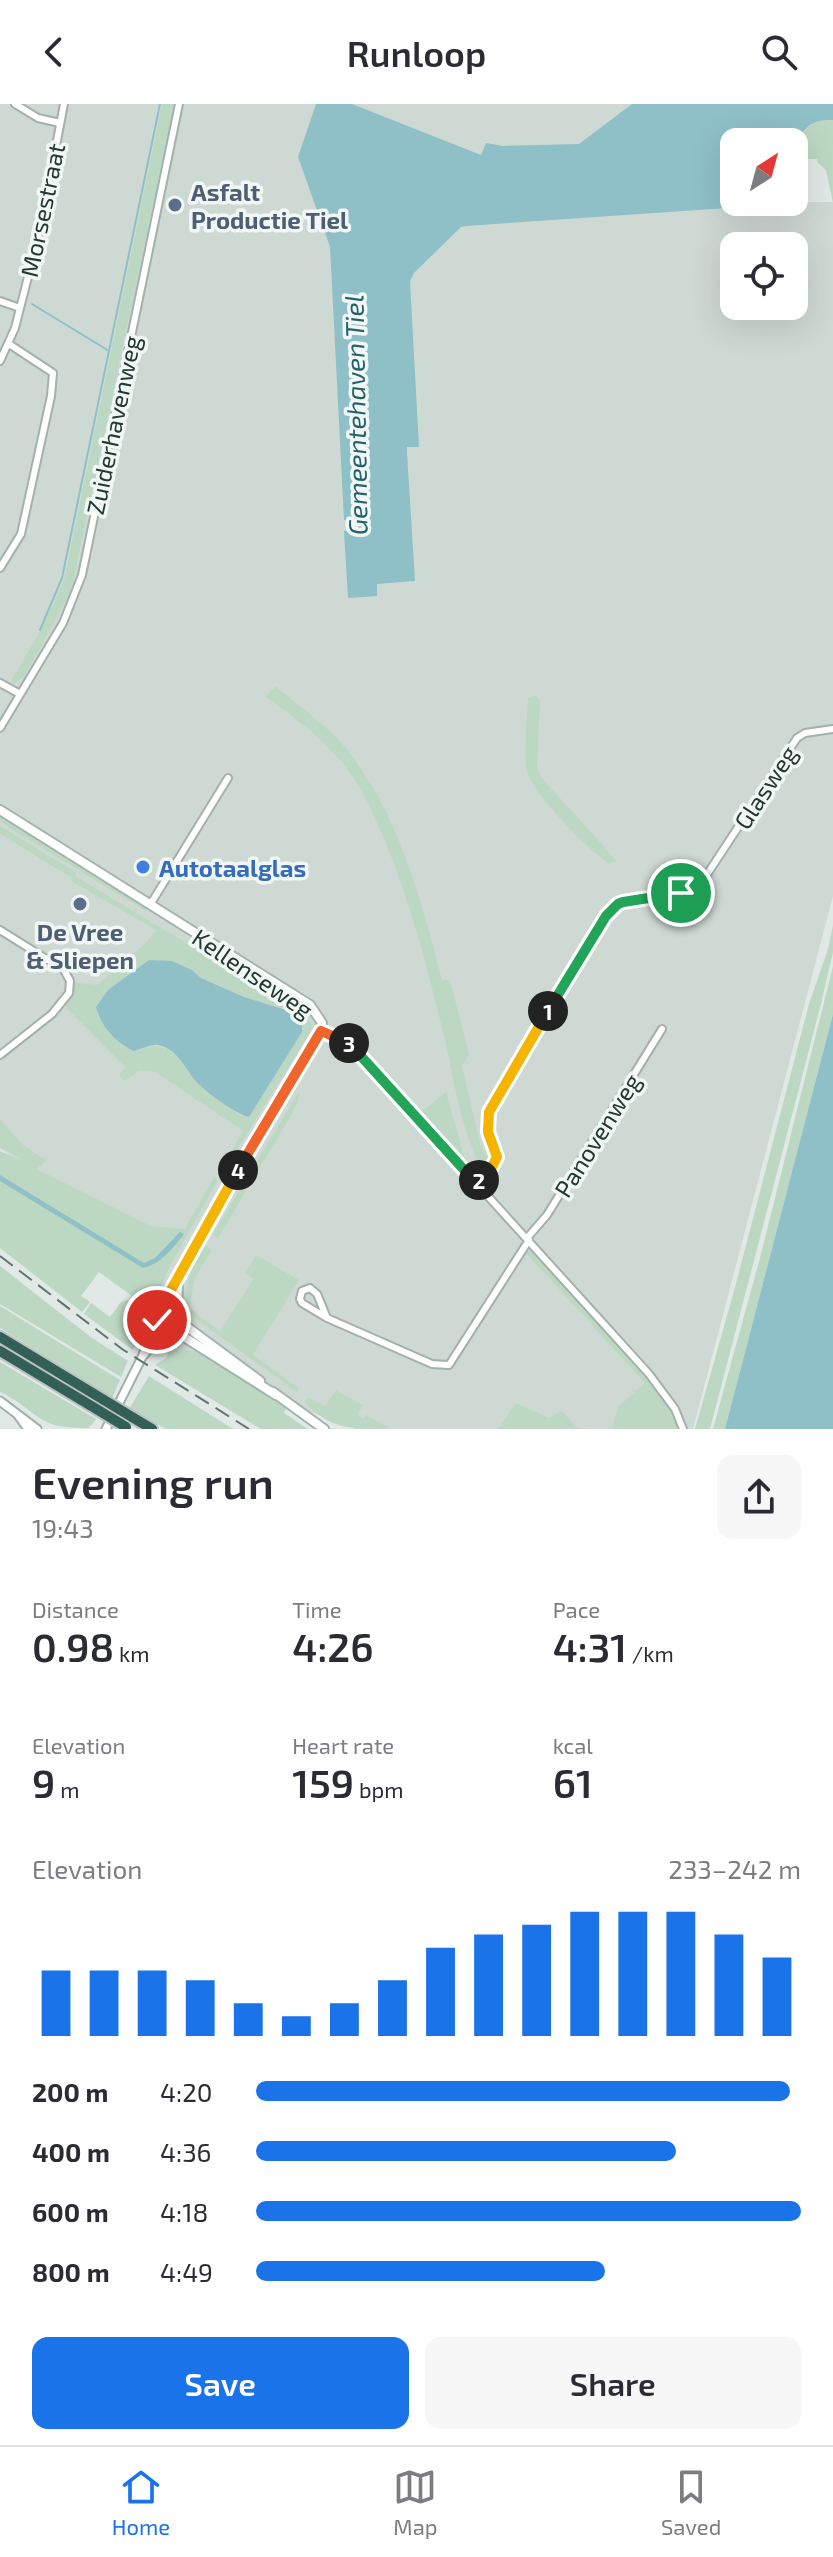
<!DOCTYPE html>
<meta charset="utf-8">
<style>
body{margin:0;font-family:"Exo 2",sans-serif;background:#f7f7f7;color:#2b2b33;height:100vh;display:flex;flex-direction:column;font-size:30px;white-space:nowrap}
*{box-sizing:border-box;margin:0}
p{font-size:26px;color:#7c7c81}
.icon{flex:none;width:44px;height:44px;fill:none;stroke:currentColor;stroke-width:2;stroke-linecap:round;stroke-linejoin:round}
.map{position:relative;height:1325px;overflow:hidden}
.panel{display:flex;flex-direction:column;background:#fff;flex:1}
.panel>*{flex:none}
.needle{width:52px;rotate:36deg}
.fabs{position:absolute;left:720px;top:24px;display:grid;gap:16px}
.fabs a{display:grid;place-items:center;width:88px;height:88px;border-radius:16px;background:#fff;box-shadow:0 8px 32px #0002;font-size:40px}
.pin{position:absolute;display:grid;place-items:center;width:68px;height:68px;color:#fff;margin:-34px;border:4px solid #fff;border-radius:50%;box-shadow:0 2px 8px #0007}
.km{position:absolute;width:40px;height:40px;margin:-20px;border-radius:50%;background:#222;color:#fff;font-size:22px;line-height:40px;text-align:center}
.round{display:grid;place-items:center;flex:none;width:84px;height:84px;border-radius:16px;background:#f7f7f7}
.headline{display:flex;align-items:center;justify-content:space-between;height:136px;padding:0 32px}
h1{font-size:44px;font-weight:600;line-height:60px}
.figures{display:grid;grid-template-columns:repeat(3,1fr);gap:12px;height:136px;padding:8px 32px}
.figures div{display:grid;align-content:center}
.figures b{font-size:40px;font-weight:600}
.figures small{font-size:22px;font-weight:400}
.figures p{font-size:22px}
.chart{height:224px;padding:16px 32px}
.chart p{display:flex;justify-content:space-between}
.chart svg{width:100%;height:144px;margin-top:8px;stroke:#1a73e8;stroke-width:6}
.cta{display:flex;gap:16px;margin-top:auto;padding:16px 32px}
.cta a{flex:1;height:92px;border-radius:16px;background:#1a73e8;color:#fff;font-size:32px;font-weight:600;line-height:92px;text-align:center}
.cta a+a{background:#f7f7f7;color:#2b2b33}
ul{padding:0 32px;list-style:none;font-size:26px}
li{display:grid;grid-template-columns:128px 96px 1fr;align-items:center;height:60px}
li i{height:20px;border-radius:10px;background:#1a73e8}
header{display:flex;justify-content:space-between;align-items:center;height:104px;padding:0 32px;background:#fff;font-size:36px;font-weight:600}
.dock{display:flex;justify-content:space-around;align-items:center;height:112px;border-top:2px solid #e1e1e2;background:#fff;font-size:22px;color:#7c7c81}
.dock a{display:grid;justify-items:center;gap:4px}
.dock .on{color:#1a73e8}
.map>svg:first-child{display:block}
.built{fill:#cfd9d4;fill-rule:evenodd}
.green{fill:#bcd8c3;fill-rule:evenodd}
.water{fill:#8fc0c8}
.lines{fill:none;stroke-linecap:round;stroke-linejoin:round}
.stream{stroke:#8fc0c8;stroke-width:2}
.minor-casing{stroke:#a4b0ac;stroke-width:10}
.tertiary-casing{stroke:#a4b0ac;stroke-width:11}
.secondary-casing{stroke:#a1b4ad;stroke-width:12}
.motorway-casing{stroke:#bdc3c2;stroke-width:14}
.minor{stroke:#fff;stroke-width:6}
.tertiary{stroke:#fff;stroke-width:7}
.secondary{stroke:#fff;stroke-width:8}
.motorway{stroke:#336056;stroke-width:10}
.rail{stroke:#5e746d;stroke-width:2;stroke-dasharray:16 8;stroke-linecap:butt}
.motorway-bridge-casing{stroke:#bdc3c2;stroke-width:14;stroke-linecap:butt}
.motorway-bridge{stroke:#336056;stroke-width:10}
.split-1-casing{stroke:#fff;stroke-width:16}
.split-2-casing{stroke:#fff;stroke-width:16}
.split-3-casing{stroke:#fff;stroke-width:16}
.split-4-casing{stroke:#fff;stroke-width:16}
.split-5-casing{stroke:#fff;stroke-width:16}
.split-1{stroke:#22a559;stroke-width:10}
.split-2{stroke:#f5b400;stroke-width:10}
.split-3{stroke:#22a559;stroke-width:10}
.split-4{stroke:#f0652b;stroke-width:10}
.split-5{stroke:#f5b400;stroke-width:10}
.service-dot{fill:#5c6f8a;stroke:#f1f7f4;stroke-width:3}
.shop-dot{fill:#3f7fe0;stroke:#f1f7f4;stroke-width:3}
.labels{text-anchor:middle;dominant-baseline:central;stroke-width:7;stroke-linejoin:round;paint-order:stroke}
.service-label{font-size:24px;font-weight:bold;fill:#4e5e75;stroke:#f1f7f4;text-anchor:start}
.street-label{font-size:24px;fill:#233832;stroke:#f1f7f4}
.shop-label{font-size:24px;font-weight:bold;fill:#366cbe;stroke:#f1f7f4;text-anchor:start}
.water-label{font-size:26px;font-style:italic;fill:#25616c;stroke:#f1f7f4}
</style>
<header><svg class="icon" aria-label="back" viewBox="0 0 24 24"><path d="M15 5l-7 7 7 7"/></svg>Runloop<svg class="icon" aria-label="search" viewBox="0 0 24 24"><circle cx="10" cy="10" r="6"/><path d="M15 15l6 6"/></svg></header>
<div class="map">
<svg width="833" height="1325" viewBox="0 0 833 1325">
<rect width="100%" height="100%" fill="#e1e9e6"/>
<path class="built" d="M0 0H321L337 143 352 487 398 339 406 173 461 120 743 98H833V792L693 1325H355L237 1279 135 1230 183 1133 155 1131 0 1045ZM734 142H794V202H734Z
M332 0H640L589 42 482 53Z"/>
<path class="green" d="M162 0H174L73 479 66 497 24 573 14 579 11 577 43 522 64 476Z
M824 16H833V99L826 66 818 59 817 55H807V60L802 63 794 80C794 51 789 25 824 16Z
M275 582C303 605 334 626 355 656 401 719 423 802 442 876H450L469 950 462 962 481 1044 489 1055 481 1063C461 1025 455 982 446 940 430 875 414 810 389 747 377 719 366 690 348 666 325 636 296 614 266 593Z
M535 591 540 597 537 660 540 672 617 757 609 759C590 749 535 691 528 671 523 656 527 612 528 594Z
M0 712 147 802 144 806 14 727 0 717Z
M0 722 76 768 75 772 308 912 313 922 305 937 225 1065 222 1064 243 1027 155 968 139 967 124 977 119 971 125 963 62 899 71 878 97 881 145 840 156 826 71 777 72 774 0 730ZM150 856 172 857 192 866 201 874 244 893 297 908 302 928 249 1013 241 1012 194 976 181 956 168 945 152 941 124 943 109 929 97 910 108 886Z
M833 821V848L821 900 710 1325H695L734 1187 809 900 828 845Z
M833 862V910L725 1325H713L760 1154Z
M446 988 466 1059 421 1008Z
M298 989 300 990 292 1010 218 1134 213 1130Z
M0 1015 23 1041 46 1056 37 1065 151 1122 185 1125 214 1073 218 1076 171 1160 150 1205 99 1168 81 1192 90 1198 82 1208 0 1144V1047L22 1056 0 1043Z
M205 1141 212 1146 194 1176 190 1204 220 1228 253 1175 245 1169 256 1151 299 1176 253 1251 299 1284 297 1288 189 1210C181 1187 192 1160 205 1141Z
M530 1146 667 1294 682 1325H612L618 1303 645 1279 527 1150Z
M0 1162 92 1234 128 1257 121 1273 0 1200Z
M128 1196 148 1210 133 1246 84 1210 91 1199 110 1213 121 1198Z
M0 1202 120 1276 112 1294 0 1224Z
M177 1246 196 1247 286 1304 284 1309 308 1325H261L155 1261 166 1254 169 1247Z
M0 1258 96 1315 89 1324C34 1325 41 1308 0 1288Z
M149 1272 233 1325H166L129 1305Z
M336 1286 363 1301 358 1310 363 1314 366 1311 388 1323 386 1325C351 1325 329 1325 306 1299L305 1296 309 1294 325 1302Z
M516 1299 549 1314 562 1307 578 1325H498Z"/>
<path class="water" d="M316 0H352L481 51 486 39 503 42 579 40 632 0H833V16C812 15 801 25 794 44V38H734V98H772L770 101 466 122 461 123 414 169 410 177 419 343H407V349L415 477 377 480V492L348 494 344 427 358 424V417L344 416 330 143 298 53Z
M149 856 172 857 192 866 201 874 244 893 299 910 302 915V928L249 1013C237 1011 201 985 193 974 185 962 175 944 158 941 150 940 141 945 134 947 116 939 101 923 96 903L108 886Z
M833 910V1325H725Z
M0 1071 144 1159 155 1154 180 1128 184 1130C173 1144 161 1160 143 1164L0 1077Z"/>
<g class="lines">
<path class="stream" d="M32 200 109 247
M40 526 62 474 160 0"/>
<g class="minor-casing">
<path id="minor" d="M15 0 38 14 60 19
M0 197 20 204
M0 257 15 224 40 126 64 0
M0 464 21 430 51 292 53 269 9 240
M0 579 20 590
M0 624 63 519 82 471 179 0
M150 801 228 674
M0 826 64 866 70 877 69 889 52 910 0 951
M321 927 350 940 649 1270 675 1305 683 1325
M476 1079 491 1065 497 1053 488 1022 493 998 612 805C628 790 655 795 675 791 684 789 692 785 700 781L797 634 805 629 833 625
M527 1134 547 1111 662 925
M327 1214 317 1190 310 1184 302 1187 300 1195 302 1199 327 1214 432 1260 449 1261 529 1136"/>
</g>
<g class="tertiary-casing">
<path id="tertiary" d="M144 1251 160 1229 179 1211
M0 1297 37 1325
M17 1310 28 1325
M106 1325 143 1251 155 1218 159 1214 173 1211"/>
</g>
<g class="secondary-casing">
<path id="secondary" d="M0 706 310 901 322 919 321 927 234 1072 171 1186C165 1203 167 1217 181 1231L276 1291
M178 1178 177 1207 187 1223 260 1277
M273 1288 324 1325"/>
</g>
<g class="motorway-casing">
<path id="motorway" d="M0 1233 104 1296
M0 1247 98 1306
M132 1313 152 1325"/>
</g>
<use href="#minor" class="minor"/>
<use href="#tertiary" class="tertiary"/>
<use href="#secondary" class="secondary"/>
<use href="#motorway" class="motorway"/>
<path class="rail" d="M0 1152 122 1245 249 1325"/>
<g class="motorway-bridge-casing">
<path id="motorway-bridge" d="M104 1296 132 1313
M98 1306 126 1323"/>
</g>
<use href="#motorway-bridge" class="motorway-bridge"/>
</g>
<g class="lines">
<g class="split-1-casing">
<path id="split-1" d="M548 907 606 812 618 800 623 798 681 789"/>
</g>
<g class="split-2-casing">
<path id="split-2" d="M479 1076 491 1065 497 1053 488 1028 489 1008 548 907"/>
</g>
<g class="split-3-casing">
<path id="split-3" d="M349 939 476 1079 479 1076"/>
</g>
<g class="split-4-casing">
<path id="split-4" d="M238 1066 321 927 349 939"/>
</g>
<g class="split-5-casing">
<path id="split-5" d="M157 1216 168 1211 167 1201 171 1186 238 1066"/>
</g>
<use href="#split-1" class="split-1"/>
<use href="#split-2" class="split-2"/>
<use href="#split-3" class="split-3"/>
<use href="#split-4" class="split-4"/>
<use href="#split-5" class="split-5"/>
</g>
<g class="service-dot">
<circle cx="175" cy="101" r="8"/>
<circle cx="80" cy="800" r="8"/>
</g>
<circle class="shop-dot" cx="143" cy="763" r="8"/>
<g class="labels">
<g class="service-label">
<text x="191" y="87">Asfalt<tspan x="191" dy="28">Productie Tiel</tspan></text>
<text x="80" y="827" text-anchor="middle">De Vree<tspan x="80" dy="28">&amp; Sliepen</tspan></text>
</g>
<g class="street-label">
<text transform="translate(42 106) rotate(-78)">Morsestraat</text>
<text transform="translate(113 321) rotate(-78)">Zuiderhavenweg</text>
<text transform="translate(765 683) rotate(-57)">Glasweg</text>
<text transform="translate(253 869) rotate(34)">Kellenseweg</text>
<text transform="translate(597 1031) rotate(-58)">Panovenweg</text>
</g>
<g class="shop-label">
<text x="159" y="763">Autotaalglas</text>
</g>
<g class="water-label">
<text transform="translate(355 311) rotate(-91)">Gemeentehaven Tiel</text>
</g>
</g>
</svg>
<div class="fabs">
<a><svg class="needle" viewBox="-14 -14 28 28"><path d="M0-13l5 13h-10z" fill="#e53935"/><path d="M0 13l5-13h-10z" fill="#7c7c81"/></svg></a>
<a><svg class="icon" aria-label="locate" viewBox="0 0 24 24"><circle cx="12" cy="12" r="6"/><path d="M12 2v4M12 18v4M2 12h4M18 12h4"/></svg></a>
</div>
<div class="pin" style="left:681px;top:789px;background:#1e9e55"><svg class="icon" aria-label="arrive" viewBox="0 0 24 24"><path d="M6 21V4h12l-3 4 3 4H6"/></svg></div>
<div class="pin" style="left:157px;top:1216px;background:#d93025"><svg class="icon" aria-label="check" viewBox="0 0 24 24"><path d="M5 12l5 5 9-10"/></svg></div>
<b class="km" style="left:548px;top:907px">1</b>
<b class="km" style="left:479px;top:1076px">2</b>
<b class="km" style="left:349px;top:939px">3</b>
<b class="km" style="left:238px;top:1066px">4</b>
</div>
<section class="panel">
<div class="headline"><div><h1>Evening run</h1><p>19:43</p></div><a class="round"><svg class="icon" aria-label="share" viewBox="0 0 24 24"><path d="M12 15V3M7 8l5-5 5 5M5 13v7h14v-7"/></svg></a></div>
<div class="figures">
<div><p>Distance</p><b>0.98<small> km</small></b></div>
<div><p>Time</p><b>4:26</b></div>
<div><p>Pace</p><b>4:31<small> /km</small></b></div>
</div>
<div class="figures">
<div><p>Elevation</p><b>9<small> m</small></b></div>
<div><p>Heart rate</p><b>159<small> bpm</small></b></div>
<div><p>kcal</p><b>61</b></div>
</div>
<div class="chart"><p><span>Elevation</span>233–242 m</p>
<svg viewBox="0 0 160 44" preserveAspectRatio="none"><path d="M5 44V24M15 44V24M25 44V24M35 44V27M45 44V34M55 44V38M65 44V34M75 44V27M85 44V17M95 44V13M105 44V10M115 44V6M125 44V6M135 44V6M145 44V13M155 44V20"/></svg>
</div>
<ul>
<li><b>200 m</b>4:20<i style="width:98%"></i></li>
<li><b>400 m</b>4:36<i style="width:77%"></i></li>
<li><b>600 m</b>4:18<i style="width:100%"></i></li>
<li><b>800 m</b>4:49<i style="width:64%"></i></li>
</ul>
<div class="cta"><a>Save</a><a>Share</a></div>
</section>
<nav class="dock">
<a class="on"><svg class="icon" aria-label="home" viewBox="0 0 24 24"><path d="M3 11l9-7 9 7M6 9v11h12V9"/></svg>Home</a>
<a><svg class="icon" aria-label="map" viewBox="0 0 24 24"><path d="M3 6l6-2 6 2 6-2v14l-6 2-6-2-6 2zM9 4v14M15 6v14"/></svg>Map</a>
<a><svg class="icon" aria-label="saved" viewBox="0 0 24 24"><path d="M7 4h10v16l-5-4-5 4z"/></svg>Saved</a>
</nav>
